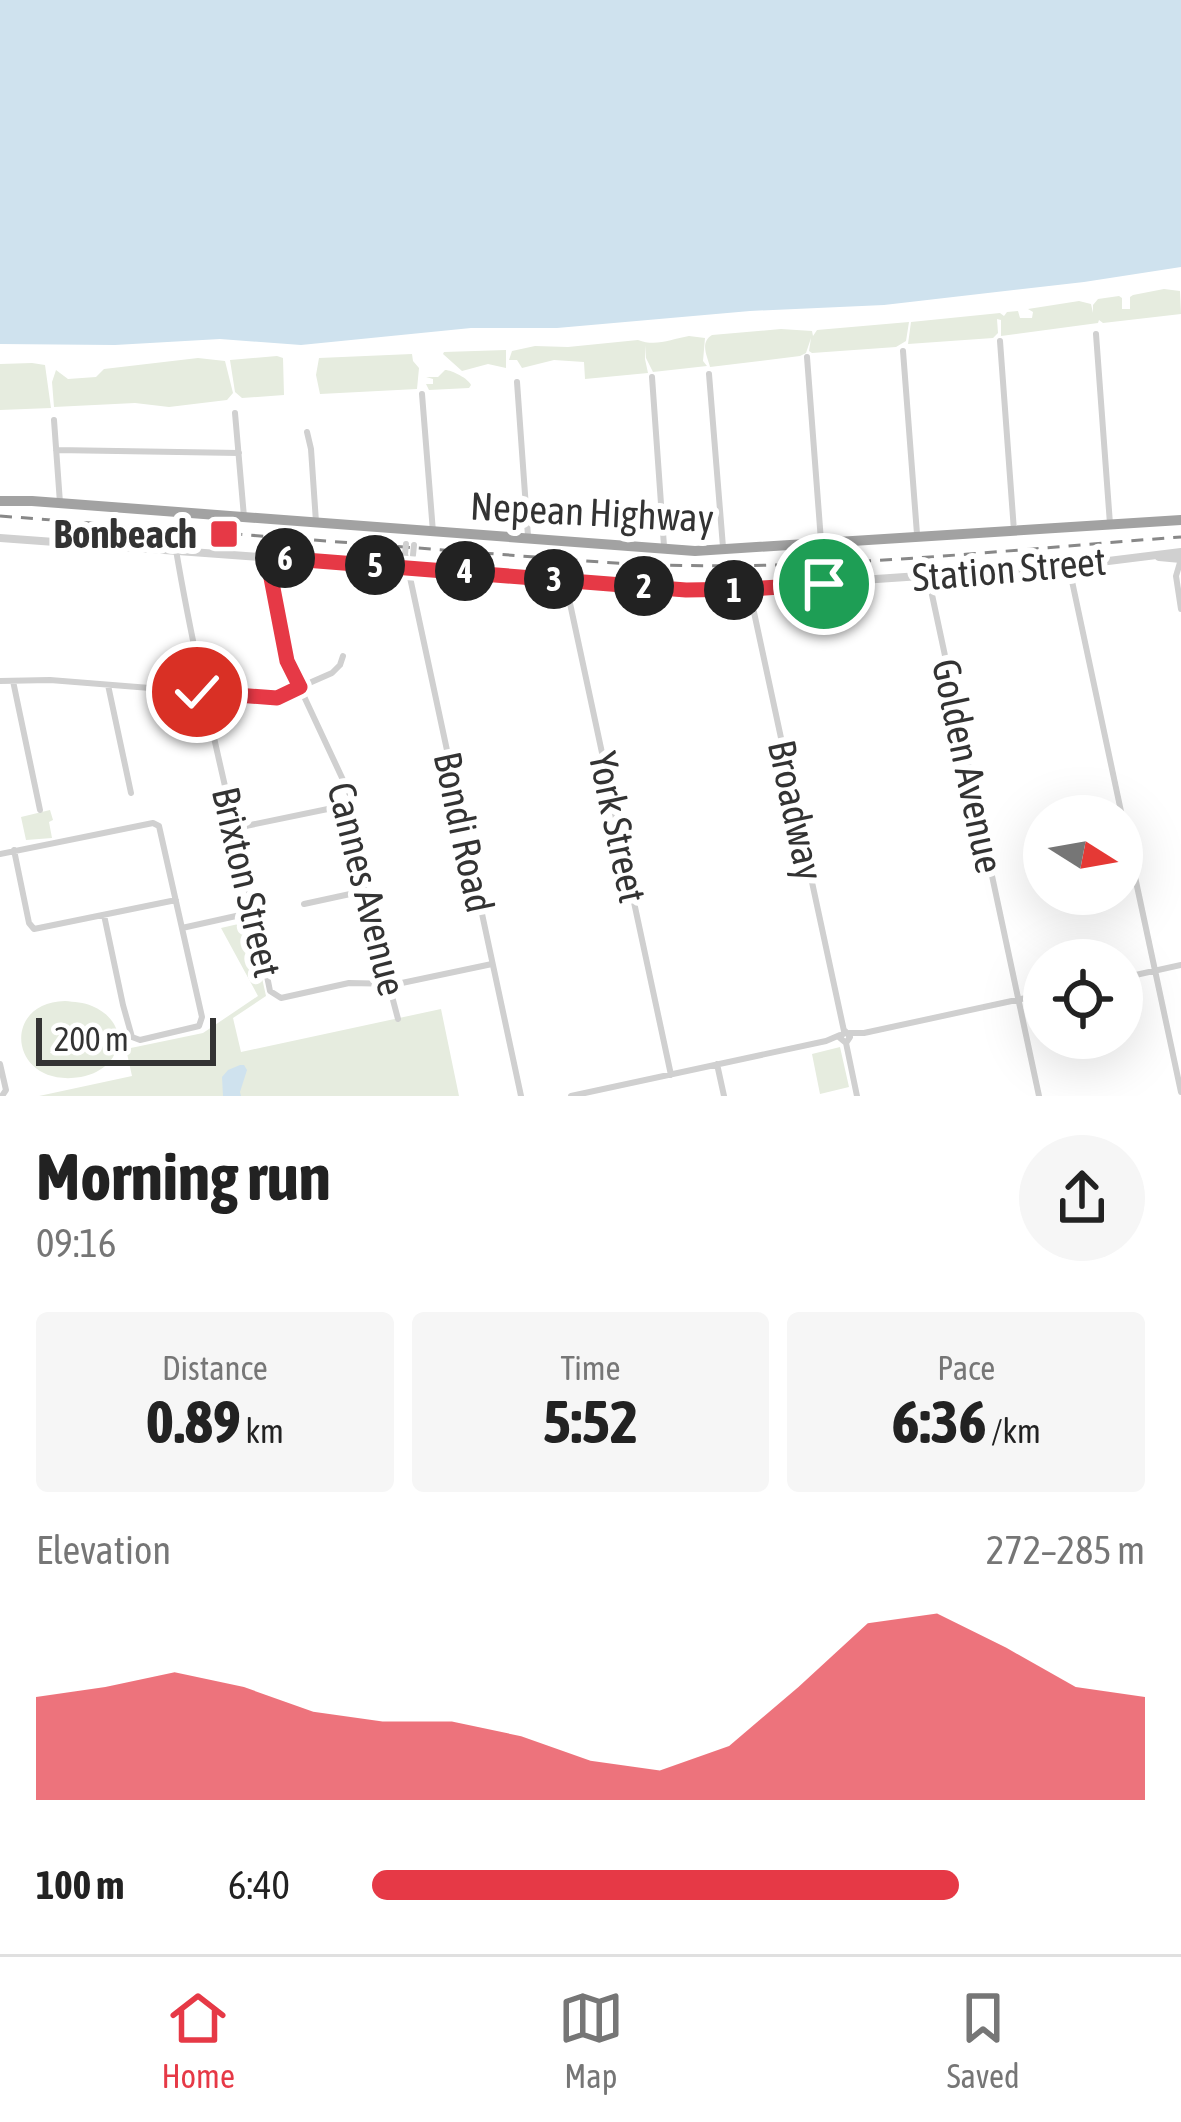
<!DOCTYPE html>
<meta charset="utf-8">
<style>
body{margin:0;font-family:"Asap Condensed",sans-serif;background:#f6f6f6;color:#222;height:100vh;display:flex;flex-direction:column;font-size:45px;white-space:nowrap}
*{box-sizing:border-box;margin:0}
p{font-size:39px;color:#767676}
.icon{flex:none;width:66px;height:66px;fill:none;stroke:currentColor;stroke-width:2;stroke-linecap:round;stroke-linejoin:round}
.map{position:relative;height:1096px;overflow:hidden}
.sheet{display:flex;flex-direction:column;background:#fff;flex:1}
.sheet>*{flex:none}
.needle{width:78px;rotate:101deg}
.buttons{position:absolute;left:1023px;top:795px;display:grid;gap:24px}
.buttons a{display:grid;place-items:center;width:120px;height:120px;border-radius:50%;background:#fff;box-shadow:0 12px 48px #0002;font-size:60px}
.scale{position:absolute;left:36px;bottom:30px;width:180px;box-sizing:border-box;padding-left:12px;border:6px solid #333;border-top:0;font-size:33px;line-height:42px;white-space:nowrap;color:#333;-webkit-text-stroke:9px #fff;paint-order:stroke}
.pin{position:absolute;display:grid;place-items:center;width:102px;height:102px;color:#fff;margin:-51px;border:6px solid #fff;border-radius:50%;box-shadow:0 3px 12px #0007}
.km{position:absolute;width:60px;height:60px;margin:-30px;border-radius:50%;background:#222;color:#fff;font-size:33px;line-height:60px;text-align:center}
.round{display:grid;place-items:center;flex:none;width:126px;height:126px;border-radius:63px;background:#f6f6f6}
.headline{display:flex;align-items:center;justify-content:space-between;height:204px;padding:0 36px}
h1{font-size:66px;font-weight:700;line-height:90px}
.metrics{display:grid;grid-template-columns:repeat(3,1fr);gap:18px;height:204px;padding:12px 36px}
.metrics div{display:grid;align-content:center;border-radius:12px;background:#f6f6f6;text-align:center}
.metrics b{font-size:60px;font-weight:700}
.metrics small{font-size:33px;font-weight:400}
.metrics p{font-size:33px}
.chart{height:336px;padding:24px 36px}
.chart p{display:flex;justify-content:space-between}
.chart svg{width:100%;height:216px;margin-top:12px;fill:#e63946;opacity:.7}
ul{padding:0 36px;list-style:none;font-size:39px}
li{display:grid;grid-template-columns:192px 144px 1fr;align-items:center;height:90px}
li i{height:30px;border-radius:15px;background:#e63946}
.menu{display:flex;justify-content:space-around;align-items:center;height:168px;border-top:3px solid #e0e0e0;background:#fff;font-size:33px;color:#767676}
.menu a{display:grid;justify-items:center;gap:6px}
.menu .active{color:#e63946}
.map>svg:first-child{display:block}
.green{fill:#e6ecdf}
.water{fill:#cfe2ee}
.lines{fill:none;stroke-linecap:round;stroke-linejoin:round}
.minor{stroke:#d0d0d0;stroke-width:6}
.tertiary{stroke:#d0d0d0;stroke-width:8}
.trunk{stroke:#a2a2a2;stroke-width:10}
.rail{stroke:#888;stroke-width:3;stroke-dasharray:12 9;stroke-linecap:butt}
.minor-bridge{stroke:#d0d0d0;stroke-width:6}
.route-casing{stroke:#fff;stroke-width:24}
.route{stroke:#e63946;stroke-width:15}
.poi-dot{fill:#e63946;stroke:#fff;stroke-width:4.5}
.labels{text-anchor:middle;dominant-baseline:central;stroke-width:12;stroke-linejoin:round;paint-order:stroke}
.street-label{font-size:39px;fill:#333;stroke:#fff}
.poi-label{font-size:39px;font-weight:bold;fill:#333;stroke:#fff;text-anchor:end}
</style>
<div class="map">
<svg width="1181" height="1096" viewBox="0 0 1181 1096">
<rect width="100%" height="100%" fill="#fff"/>
<path class="green" d="M1164 289 1180 291 1181 314 1103 323 1099 320 1098 323 1001 336V320L997 319 998 333 993 338 908 344 911 322 1000 313 1004 316 1007 312 1018 311 1020 318H1032L1033 312 1028 309 1079 301 1091 304 1093 313V305L1098 299 1119 296 1122 298V309H1130V297L1133 295Z
M909 322 906 341 896 347 812 353 809 351 811 338 806 353 800 356 710 367C708 357 699 343 712 335L781 329 812 331 813 336 817 330Z
M689 336 705 338 703 361 707 366 653 372 646 358V345L645 359 648 373 585 379 584 362 554 360 522 368 517 360H509L512 351 535 346 568 347 638 340C656 347 671 339 689 336Z
M506 350V368L488 364 462 371 443 354 444 352Z
M412 354 413 361 419 368 417 389 320 394 316 375 319 358Z
M277 356 283 358 284 395 242 398 235 392 230 360Z
M198 358 225 361 233 393 227 400 169 407 135 403 54 407 52 382 56 370 68 379 96 377 104 369Z
M32 363 45 365 51 408 0 410V364Z
M445 370C452 370 469 379 471 385L469 388 429 390 426 384H433V379L426 377H438Z
M50 810 53 820 49 822 52 838 26 840 21 817Z
M247 922 250 924 266 996 233 1018 241 1052 441 1009 459 1096H39L132 1076 126 1049 203 1033 258 996 221 928Z
M65 1001C74 1002 84 1002 92 1006 134 1024 122 1070 81 1077 9 1089 0 1002 65 1001Z
M840 1047 849 1087 820 1094 812 1054Z"/>
<path class="water" d="M0 0H1181V267L1084 282 884 305 750 311 557 328H471L301 345 220 339 115 345 0 344Z
M240 1065H244L247 1070 240 1092 241 1096H223L222 1077 228 1070Z"/>
<g class="lines">
<path class="minor" d="M1096 334 1110 524
M1000 341 1014 531
M903 351 917 534
M807 357 821 541
M709 374 723 547
M652 377 664 546
M517 382 528 536
M422 394 433 532
M235 413 244 517
M54 420 60 503
M307 432 311 449 316 522
M56 450 239 453
M176 550C201 698 241 844 270 991L281 998 349 983 397 984 492 964
M405 554 521 1096
M267 557 287 660 351 797 365 894 398 1019
M1181 559 1176 576 1181 609
M1069 567 1122 816
M928 576 1039 1096
M565 580 671 1075
M749 589 844 1031
M0 681 50 680 275 698 332 673 340 665 343 656
M13 681 40 810
M108 685 131 793
M1122 816 1181 1092
M236 828 352 804
M14 850 29 923 34 929 176 900
M0 854 153 823 159 826 202 1017 199 1026 140 1040 132 1037 123 1005 104 915
M304 904 364 891
M182 928 254 912
M1122 978 1181 965
M845 1031 850 1037 846 1043 840 1038Z
M849 1033H864L1044 994
M846 1043 857 1096
M0 1064 6 1090 2 1096
M717 1064 724 1096
M571 1096 826 1041 840 1035"/>
<path class="tertiary" d="M0 538 713 590 1068 566 1181 552
M1159 557 1181 559"/>
<path class="trunk" d="M0 501H32L695 551 1181 520"/>
<path class="rail" d="M0 516 600 562C793 575 988 551 1181 537"/>
<path class="minor-bridge" d="M405 554 406 544
M413 555 414 545"/>
</g>
<g class="lines">
<g class="route-casing">
<path id="route" d="M197 692 277 698 300 687 287 661 267 557 686 590 749 589 824 584"/>
</g>
<use href="#route" class="route"/>
</g>
<rect class="poi-dot" x="209" y="519" width="30" height="30" rx="6"/>
<g class="labels">
<g class="street-label">
<text transform="translate(592 512) rotate(3)">Nepean Highway</text>
<text transform="translate(1009 569) rotate(-5)">Station Street</text>
<text transform="translate(968 766) rotate(78)">Golden Avenue</text>
<text transform="translate(796 810) rotate(78)">Broadway</text>
<text transform="translate(618 827) rotate(78)">York Street</text>
<text transform="translate(464 832) rotate(78)">Bondi Road</text>
<text transform="translate(247 882) rotate(77)">Brixton Street</text>
<text transform="translate(367 889) rotate(76)">Cannes Avenue</text>
</g>
<g class="poi-label">
<text x="197" y="534">Bonbeach</text>
</g>
</g>
</svg>
<div class="buttons">
<a><svg class="needle" viewBox="-14 -14 28 28"><path d="M0-13l5 13h-10z" fill="#e53935"/><path d="M0 13l5-13h-10z" fill="#767676"/></svg></a>
<a><svg class="icon" aria-label="locate" viewBox="0 0 24 24"><circle cx="12" cy="12" r="6"/><path d="M12 2v4M12 18v4M2 12h4M18 12h4"/></svg></a>
</div>
<div class="scale">200 m</div>
<div class="pin" style="left:824px;top:584px;background:#1e9e55"><svg class="icon" aria-label="arrive" viewBox="0 0 24 24"><path d="M6 21V4h12l-3 4 3 4H6"/></svg></div>
<div class="pin" style="left:197px;top:692px;background:#d93025"><svg class="icon" aria-label="check" viewBox="0 0 24 24"><path d="M5 12l5 5 9-10"/></svg></div>
<b class="km" style="left:734px;top:590px">1</b>
<b class="km" style="left:644px;top:586px">2</b>
<b class="km" style="left:554px;top:579px">3</b>
<b class="km" style="left:465px;top:571px">4</b>
<b class="km" style="left:375px;top:565px">5</b>
<b class="km" style="left:285px;top:558px">6</b>
</div>
<section class="sheet">
<div class="headline"><div><h1>Morning run</h1><p>09:16</p></div><a class="round"><svg class="icon" aria-label="share" viewBox="0 0 24 24"><path d="M12 15V3M7 8l5-5 5 5M5 13v7h14v-7"/></svg></a></div>
<div class="metrics">
<div><p>Distance</p><b>0.89<small> km</small></b></div>
<div><p>Time</p><b>5:52</b></div>
<div><p>Pace</p><b>6:36<small> /km</small></b></div>
</div>
<div class="chart"><p><span>Elevation</span>272–285 m</p>
<svg viewBox="0 0 160 44" preserveAspectRatio="none"><path d="M0 44V23L10 21L20 18L30 21L40 26L50 28L60 28L70 31L80 36L90 38L100 33L110 21L120 8L130 6L140 13L150 21L160 23V44z"/></svg>
</div>
<ul>
<li><b>100 m</b>6:40<i style="width:76%"></i></li>
</ul>
</section>
<nav class="menu">
<a class="active"><svg class="icon" aria-label="home" viewBox="0 0 24 24"><path d="M3 11l9-7 9 7M6 9v11h12V9"/></svg>Home</a>
<a><svg class="icon" aria-label="map" viewBox="0 0 24 24"><path d="M3 6l6-2 6 2 6-2v14l-6 2-6-2-6 2zM9 4v14M15 6v14"/></svg>Map</a>
<a><svg class="icon" aria-label="saved" viewBox="0 0 24 24"><path d="M7 4h10v16l-5-4-5 4z"/></svg>Saved</a>
</nav>
